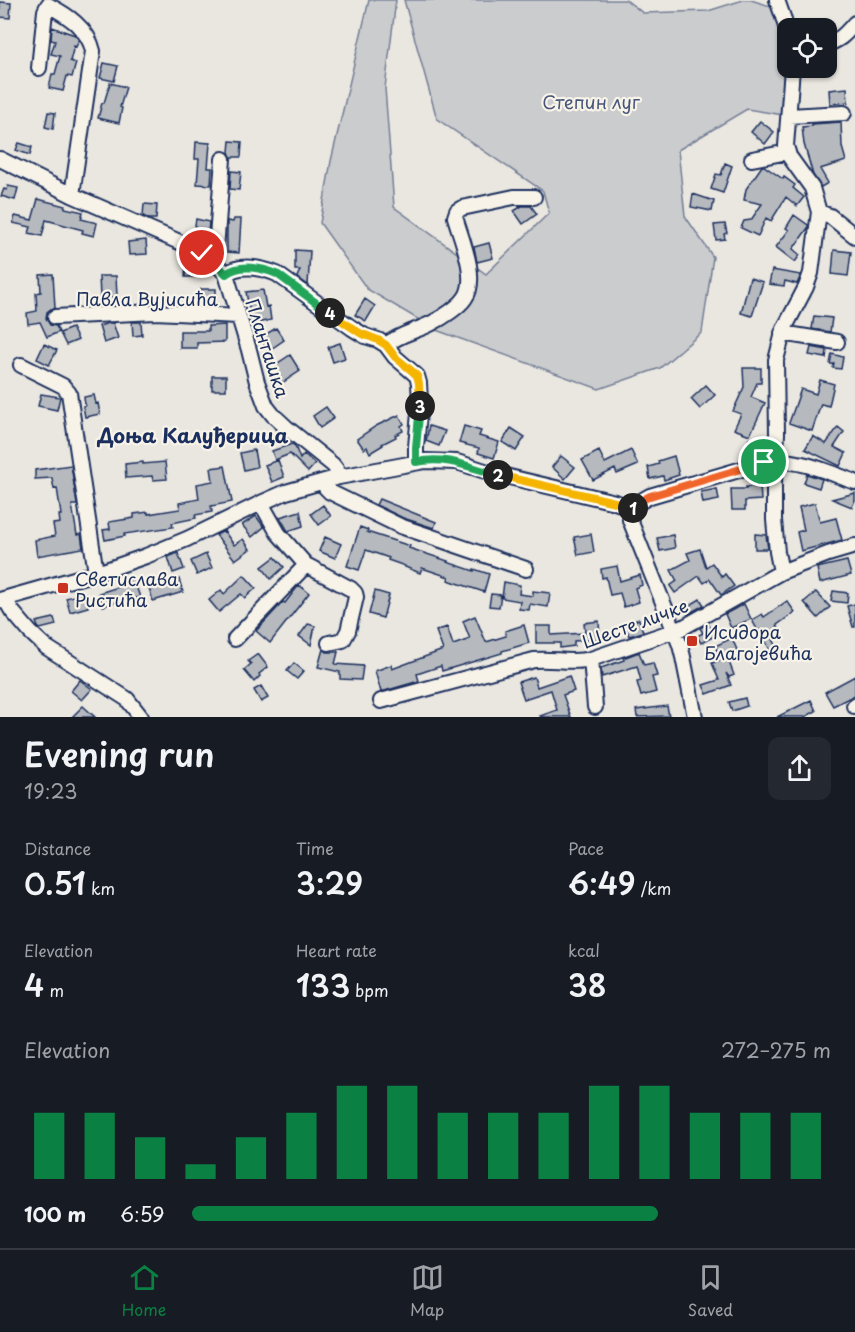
<!DOCTYPE html>
<meta charset="utf-8">
<style>
body{margin:0;font-family:"Playpen Sans",sans-serif;background:#242831;color:#f1f3f6;height:100vh;display:flex;flex-direction:column;font-size:22px;white-space:nowrap}
*{box-sizing:border-box;margin:0}
p{font-size:20px;color:#9ea1a6}
.icon{flex:none;width:33px;height:33px;fill:none;stroke:currentColor;stroke-width:2;stroke-linecap:round;stroke-linejoin:round}
.map{position:relative;height:717px;overflow:hidden}
.panel{display:flex;flex-direction:column;background:#171b24;flex:1}
.panel>*{flex:none}
.controls{position:absolute;left:777px;top:18px;display:grid;gap:12px}
.controls a{display:grid;place-items:center;width:60px;height:60px;border-radius:12px;background:#171b24;box-shadow:0 2px 4px #0004;font-size:30px}
.pin{position:absolute;display:grid;place-items:center;width:51px;height:51px;color:#fff;margin:-26px;border:3px solid #fff;border-radius:50%;box-shadow:0 2px 6px #0007}
.km{position:absolute;width:30px;height:30px;margin:-15px;border-radius:50%;background:#222;color:#fff;font-size:16px;line-height:30px;text-align:center}
.round{display:grid;place-items:center;flex:none;width:63px;height:63px;border-radius:12px;background:#242831}
.overview{display:flex;align-items:center;justify-content:space-between;height:102px;padding:0 24px}
h1{font-size:33px;font-weight:600;line-height:45px}
.stats{display:grid;grid-template-columns:repeat(3,1fr);gap:9px;height:102px;padding:6px 24px}
.stats div{display:grid;align-content:center}
.stats b{font-size:30px;font-weight:600}
.stats small{font-size:16px;font-weight:400}
.stats p{font-size:16px}
.chart{height:168px;padding:12px 24px}
.chart p{display:flex;justify-content:space-between}
.chart svg{width:100%;height:108px;margin-top:6px;stroke:#0b8043;stroke-width:6}
ul{padding:0 24px;list-style:none;font-size:20px}
li{display:grid;grid-template-columns:96px 72px 1fr;align-items:center;height:45px}
li i{height:15px;border-radius:8px;background:#0b8043}
.dock{display:flex;justify-content:space-around;align-items:center;height:84px;border-top:2px solid #363941;background:#171b24;font-size:16px;color:#9ea1a6}
.dock a{display:grid;justify-items:center;gap:3px}
.dock .on{color:#0b8043}
.map>svg:first-child{display:block}
.green{fill:#cbcccd;stroke:#737e96;stroke-width:1.5}
.building{fill:#b6babf;stroke:#1b2f5e;stroke-width:1.5}
.lines{fill:none;stroke-linecap:round;stroke-linejoin:round}
.minor-casing{stroke:#1b2f5e;stroke-width:18}
.minor{stroke:#f7f3e8;stroke-width:14}
.split-1-casing{stroke:#fff;stroke-width:12}
.split-2-casing{stroke:#fff;stroke-width:12}
.split-3-casing{stroke:#fff;stroke-width:12}
.split-4-casing{stroke:#fff;stroke-width:12}
.split-5-casing{stroke:#fff;stroke-width:12}
.split-1{stroke:#f0652b;stroke-width:8}
.split-2{stroke:#f5b400;stroke-width:8}
.split-3{stroke:#22a559;stroke-width:8}
.split-4{stroke:#f5b400;stroke-width:8}
.split-5{stroke:#22a559;stroke-width:8}
.poi-dot{fill:#c8321e;stroke:#f7f3e8;stroke-width:2}
.labels{text-anchor:middle;dominant-baseline:central;stroke-width:4.5;stroke-linejoin:round;paint-order:stroke}
.park-label{font-size:18px;fill:#47567a;stroke:#f7f3e8}
.street-label{font-size:18px;fill:#1b2f5e;stroke:#f7f3e8}
.poi-label{font-size:18px;fill:#1b2f5e;stroke:#f7f3e8;text-anchor:start}
.neighbourhood-label{font-size:20px;font-weight:bold;fill:#1b2f5e;stroke:#f7f3e8}
</style>
<div class="map">
<svg width="855" height="717" viewBox="0 0 855 717">
<rect width="100%" height="100%" fill="#eae7e0"/>
<filter id="ink" filterUnits="userSpaceOnUse"><feTurbulence type="fractalNoise" baseFrequency=".0167" numOctaves="2"/><feDisplacementMap in="SourceGraphic" scale="12" xChannelSelector="R" yChannelSelector="G"/><feConvolveMatrix kernelMatrix="1 2 1 2 8 2 1 2 1" color-interpolation-filters="sRGB"/></filter>
<g filter="url(#ink)">
<path class="green" d="M369 0H396L385 88 394 207 486 274 549 213 543 191 437 119 404 0H626L643 13 708 11 743 0H751L780 9 787 41 789 116 747 109 678 150 685 216 713 257 702 332 660 368 599 389 436 330 367 289 320 223 331 161Z"/>
<path class="building" d="M0 2 11 3 10 18 0 17Z
M52 27 75 35 79 40 76 47 74 46 70 61 76 63 72 77 67 76 63 91 49 88 52 74H55L60 56 51 54 55 41 51 40Z
M104 63 118 66 114 81 100 78Z
M110 83 126 87 120 107 122 108 119 123 98 118 102 103H104Z
M847 88 848 102 830 104 829 90Z
M48 112 55 113 53 129 45 127Z
M760 121 774 132 765 144 751 132Z
M841 122 842 147 846 161 820 169 828 183 821 187 813 175 804 144 802 127 812 126V124Z
M230 141 242 142 241 157H231L229 152Z
M196 142 210 143 208 168H212L211 185 197 184 199 159H195Z
M19 143 32 147 30 155 16 150Z
M725 163 732 166 723 193 711 189 716 174 721 175Z
M762 166H764L783 179 784 177 795 185 793 188 804 197 797 206 786 197 771 221 766 218 758 236 741 228 744 221 751 220 762 204 744 200 746 189Z
M231 171 241 172 239 190 230 189Z
M8 186 18 188 15 200 1 196 4 189 7 190Z
M693 194 714 201 712 211 691 207Z
M38 199 65 206V208L83 212 81 219 97 223 94 236 82 233 83 230 46 220 42 236 29 233 31 227 13 223 15 216 32 220Z
M144 204 157 205 156 219H149L143 216Z
M522 206H531L537 214 523 224 514 211Z
M794 215 808 225V228L793 249 800 255 795 262 776 247 789 230 786 228Z
M196 219 209 222 207 243 201 242 193 238Z
M234 219H241L239 253 227 252V221L233 222Z
M725 224 727 233 724 234 725 239 716 240 714 225Z
M146 240 147 254 129 255 128 242Z
M489 243 493 258 477 262 474 247Z
M295 250 310 251 308 285 297 277 300 270H295Z
M834 250 851 252 848 276 832 274Z
M186 263H198V277H185Z
M772 270 801 275 797 284 785 281 784 286 769 284Z
M53 274 55 308 51 309 47 312 46 318 50 325 56 326 59 332 47 337 40 322 28 324 27 313 37 311 36 293 41 292 40 275Z
M99 276H116L117 297H100Z
M750 278 763 282 752 316 741 313Z
M201 289H216V304H201Z
M263 290 266 307 269 306 271 320 252 324 246 292Z
M365 299 375 306 366 321 355 315Z
M814 316 832 318 830 332 812 329Z
M132 322H141L142 335 133 336Z
M109 323H113L118 338 104 343 99 326Z
M225 325V342L197 343V348H180V331H208V326Z
M72 328 78 340 66 345 60 333Z
M276 328 284 340 268 351 260 338Z
M340 343 345 358 333 362 328 347Z
M44 344 57 350 49 365 37 359Z
M811 347 827 350 826 358 809 355Z
M832 354 843 357 841 369 833 368 834 364H830Z
M290 355 300 371 282 383 272 367Z
M743 368H761V383H757L751 397 765 403 750 435 734 429 741 414 733 411 744 387Z
M212 376H226V390H212Z
M820 380 834 384 829 406 821 404 812 431 789 423 801 389 816 394Z
M706 385 715 395 700 409 691 399Z
M41 394 60 397 57 410 38 406Z
M94 395 96 404 98 403 100 414 85 417 83 406H85L84 397Z
M326 407 334 418 320 428 313 416Z
M399 415 404 424 401 426 403 431 395 435 396 437 382 444 383 445 370 453 367 447 364 449 357 439 376 426Z
M429 426 445 431 439 446 426 441Z
M464 426 481 431 479 436 499 442 494 458 478 453 479 448 459 443Z
M838 427 844 432 834 447 846 453 840 466 805 449 813 436 826 444Z
M511 428 525 437 516 451 502 442Z
M749 439 758 443 753 455 743 451Z
M292 444 295 446 300 459 304 454 315 464 308 472 290 454 275 460 272 451Z
M254 450 257 467 244 470 240 453Z
M631 450 638 465 617 474 615 469 593 480 582 460 599 451 605 463Z
M561 456 575 467 565 479 552 467Z
M674 456 679 475 664 480 663 476 650 479 648 467 659 464 658 461Z
M278 460 284 477 272 482 265 465Z
M143 462V464L165 462 167 479 153 480 152 476 126 478 125 464Z
M71 465 77 505H72L77 535 81 534 83 548 37 556 35 540 55 536 53 524 60 523 59 515H61L57 488 54 489 52 478 35 479V470Z
M225 466 232 502 211 506 212 512 195 515 196 518 172 523 173 527 124 534 125 536 105 540 103 530 110 529 109 522 134 518V514L148 512V514L180 509 179 503 199 499 197 484 213 481 211 468Z
M807 474 822 479 819 488 804 483Z
M760 486 761 500 745 501V510H732L731 489H746V487Z
M717 489 719 500 703 503 701 492Z
M855 493V500L852 507 832 499Z
M379 499 436 522 434 528 403 518 376 505Z
M815 503 820 522 836 518 842 540 801 551 797 532 804 530 799 507Z
M323 505 331 516 319 525 311 514Z
M300 511 303 526 288 531 280 517Z
M256 516 264 527 252 537 242 525Z
M360 527 368 530 367 532 410 546 409 548 448 561 447 562 474 571V569L489 574 484 592 448 580 449 577 422 568 420 573 405 567V566L388 560 389 558 366 550 359 570 347 566Z
M224 531 234 545 243 539 250 549 235 560 216 535Z
M591 534 594 552 578 555 574 537Z
M755 534 766 535 768 549H755Z
M673 535 675 548 660 551 657 538Z
M325 537 341 544 335 558 319 551Z
M700 549 706 567 712 563 722 577 725 574 734 586 721 595 710 579 704 583 699 576 675 593 670 586 677 581 671 570 690 560 687 553Z
M178 553 184 569 173 573 168 557Z
M206 554 212 568 197 575 191 561Z
M275 557 284 567 271 579 262 567Z
M847 561 851 575 820 583 817 568Z
M617 566 620 581 640 575 642 585 635 588 639 602 624 607 620 593 610 595 606 577 602 578 601 569Z
M244 575 256 588 245 598 241 594 219 612 209 600 221 590 224 594Z
M133 578 140 597 128 601 127 599 103 606 99 593 122 586 121 582Z
M179 579 183 592 153 601 149 588Z
M504 582 520 585 519 594 533 596V591L550 593 548 607 530 604 529 610 519 609 520 601 502 598Z
M299 585 309 593 270 643 256 631 283 602 285 603Z
M375 591 389 595 383 618 369 614Z
M833 591 848 593 847 603 831 601Z
M816 592 830 607 818 618 804 602Z
M85 593 88 607 70 612 66 598Z
M491 594 501 595 499 607 489 606Z
M700 599 704 605 688 614 684 609Z
M787 601 795 612 777 625 779 629 770 633 781 655 774 658 760 630 758 631 752 620 762 614 764 617Z
M744 604 751 619 731 628 725 614Z
M855 604V627H853L847 606Z
M475 616 486 642 506 636 505 631 524 625 529 643 502 651V653L442 671 441 666 417 674 419 681 381 692 375 671 391 665 392 669 443 650 436 631 447 627 453 645 470 639 463 621Z
M54 618 56 625 40 629 38 627 36 622Z
M639 619 643 632 629 636 625 624Z
M599 621 600 639 574 641V646L560 648V643H536V626H551V635L585 633 584 623Z
M708 623 715 636 701 643 697 636 703 633 700 628Z
M308 624 315 626 311 645 299 636Z
M732 638 737 650 726 654 734 675 729 677 726 673 731 685 707 694 703 685 719 680 712 663 721 660 715 646Z
M323 649 327 652H338L335 664 363 666 361 680 340 679V672L318 667Z
M639 652 644 665 653 663 657 676 652 677 656 692 641 696 637 682 641 681 637 666 602 677 601 668 624 660 623 658Z
M258 654 268 667 259 674 260 676 254 682 244 670 251 664 248 661Z
M294 663 304 671 297 679 287 671Z
M569 676 574 691 563 695 571 717H541L540 716 557 710 551 690 524 699 518 682 534 677 537 687Z
M855 676V695L833 706 825 692Z
M80 680 92 689 82 700 71 691Z
M261 686 268 698 261 702 254 690Z
M745 698 747 706 732 711 729 702Z
M811 700 816 711 805 717H777Z
M83 706 95 717H72Z
M667 706 669 716 637 717 636 710Z"/>
<g class="lines">
<g class="minor-casing">
<path id="minor" d="M777 0 783 17 788 34
M826 44C840 41 846 33 855 23
M39 68 45 11 48 5C67 15 88 28 93 51L72 195
M789 116 844 113
M0 159 72 195 193 248 215 262 226 274 249 350 257 382 266 406 273 415 287 428 333 465 337 470 339 477
M752 159 788 152
M819 212 830 216 855 236
M215 262 223 159
M226 274C240 263 262 268 277 274L352 328 365 336 378 340 386 345 395 357 417 376 419 383 420 401 416 447V462
M55 317 155 312 238 316
M782 333 837 342
M386 345C399 334 417 331 432 323 442 318 459 307 465 298 479 279 461 238 455 217L457 211 462 208 514 197H534
M21 365 63 386 69 393 96 573
M324 482 326 488 330 492 400 526 526 569
M261 503 278 533 306 565 351 589 355 593 356 597 348 631 343 640 329 643
M781 572 777 552 774 520V483L777 434 776 360 784 329 806 287 811 273 819 212 812 188 789 156 786 146 792 68
M5 599 12 611 30 632 46 647 127 699 141 717
M0 600 106 570 146 556 187 539 261 503 286 492 339 477 425 461 457 462 488 472 615 502 632 508
M235 639 306 565
M591 659 595 707
M381 701 534 660C553 658 572 664 591 659L682 628 781 572 828 554 855 546
M854 706 855 705
M695 717 683 657 680 645 630 520C631 506 639 502 650 496L770 461C800 459 828 472 855 482"/>
</g>
<use href="#minor" class="minor"/>
</g>
</g>
<g class="lines" filter="url(#ink)">
<g class="split-1-casing">
<path id="split-1" d="M633 508 637 503 650 496 764 462"/>
</g>
<g class="split-2-casing">
<path id="split-2" d="M498 475 615 502 633 508"/>
</g>
<g class="split-3-casing">
<path id="split-3" d="M420 406 416 447V462C448 456 468 467 498 475"/>
</g>
<g class="split-4-casing">
<path id="split-4" d="M330 313 360 333 378 340 386 345 395 357 412 371 417 376 419 383 420 406"/>
</g>
<g class="split-5-casing">
<path id="split-5" d="M202 253 215 262 226 274C240 263 262 268 277 274L330 313"/>
</g>
<use href="#split-1" class="split-1"/>
<use href="#split-2" class="split-2"/>
<use href="#split-3" class="split-3"/>
<use href="#split-4" class="split-4"/>
<use href="#split-5" class="split-5"/>
</g>
<g class="poi-dot">
<rect x="57" y="582" width="12" height="12" rx="3"/>
<rect x="686" y="635" width="12" height="12" rx="3"/>
</g>
<g class="labels">
<g class="park-label">
<text x="591" y="101">Степин луг</text>
</g>
<g class="street-label">
<text x="147" y="298">Павла Вујисића</text>
<text transform="translate(268 348) rotate(72)">Планташка</text>
<text transform="translate(635 623) rotate(-20)">Шесте личке</text>
</g>
<g class="poi-label">
<text x="75" y="578">Светислава<tspan x="75" dy="21">Ристића</tspan></text>
<text x="704" y="631">Исидора<tspan x="704" dy="21">Благојевића</tspan></text>
</g>
<g class="neighbourhood-label">
<text x="193" y="435">Доња Калуђерица</text>
</g>
</g>
</svg>
<div class="controls">
<a><svg class="icon" aria-label="locate" viewBox="0 0 24 24"><circle cx="12" cy="12" r="6"/><path d="M12 2v4M12 18v4M2 12h4M18 12h4"/></svg></a>
</div>
<div class="pin" style="left:764px;top:462px;background:#1e9e55"><svg class="icon" aria-label="arrive" viewBox="0 0 24 24"><path d="M6 21V4h12l-3 4 3 4H6"/></svg></div>
<div class="pin" style="left:202px;top:253px;background:#d93025"><svg class="icon" aria-label="check" viewBox="0 0 24 24"><path d="M5 12l5 5 9-10"/></svg></div>
<b class="km" style="left:633px;top:508px">1</b>
<b class="km" style="left:498px;top:475px">2</b>
<b class="km" style="left:420px;top:406px">3</b>
<b class="km" style="left:330px;top:313px">4</b>
</div>
<section class="panel">
<div class="overview"><div><h1>Evening run</h1><p>19:23</p></div><a class="round"><svg class="icon" aria-label="share" viewBox="0 0 24 24"><path d="M12 15V3M7 8l5-5 5 5M5 13v7h14v-7"/></svg></a></div>
<div class="stats">
<div><p>Distance</p><b>0.51<small> km</small></b></div>
<div><p>Time</p><b>3:29</b></div>
<div><p>Pace</p><b>6:49<small> /km</small></b></div>
</div>
<div class="stats">
<div><p>Elevation</p><b>4<small> m</small></b></div>
<div><p>Heart rate</p><b>133<small> bpm</small></b></div>
<div><p>kcal</p><b>38</b></div>
</div>
<div class="chart"><p><span>Elevation</span>272–275 m</p>
<svg viewBox="0 0 160 44" preserveAspectRatio="none"><path d="M5 44V17M15 44V17M25 44V27M35 44V38M45 44V27M55 44V17M65 44V6M75 44V6M85 44V17M95 44V17M105 44V17M115 44V6M125 44V6M135 44V17M145 44V17M155 44V17"/></svg>
</div>
<ul>
<li><b>100 m</b>6:59<i style="width:73%"></i></li>
</ul>
</section>
<nav class="dock">
<a class="on"><svg class="icon" aria-label="home" viewBox="0 0 24 24"><path d="M3 11l9-7 9 7M6 9v11h12V9"/></svg>Home</a>
<a><svg class="icon" aria-label="map" viewBox="0 0 24 24"><path d="M3 6l6-2 6 2 6-2v14l-6 2-6-2-6 2zM9 4v14M15 6v14"/></svg>Map</a>
<a><svg class="icon" aria-label="saved" viewBox="0 0 24 24"><path d="M7 4h10v16l-5-4-5 4z"/></svg>Saved</a>
</nav>
